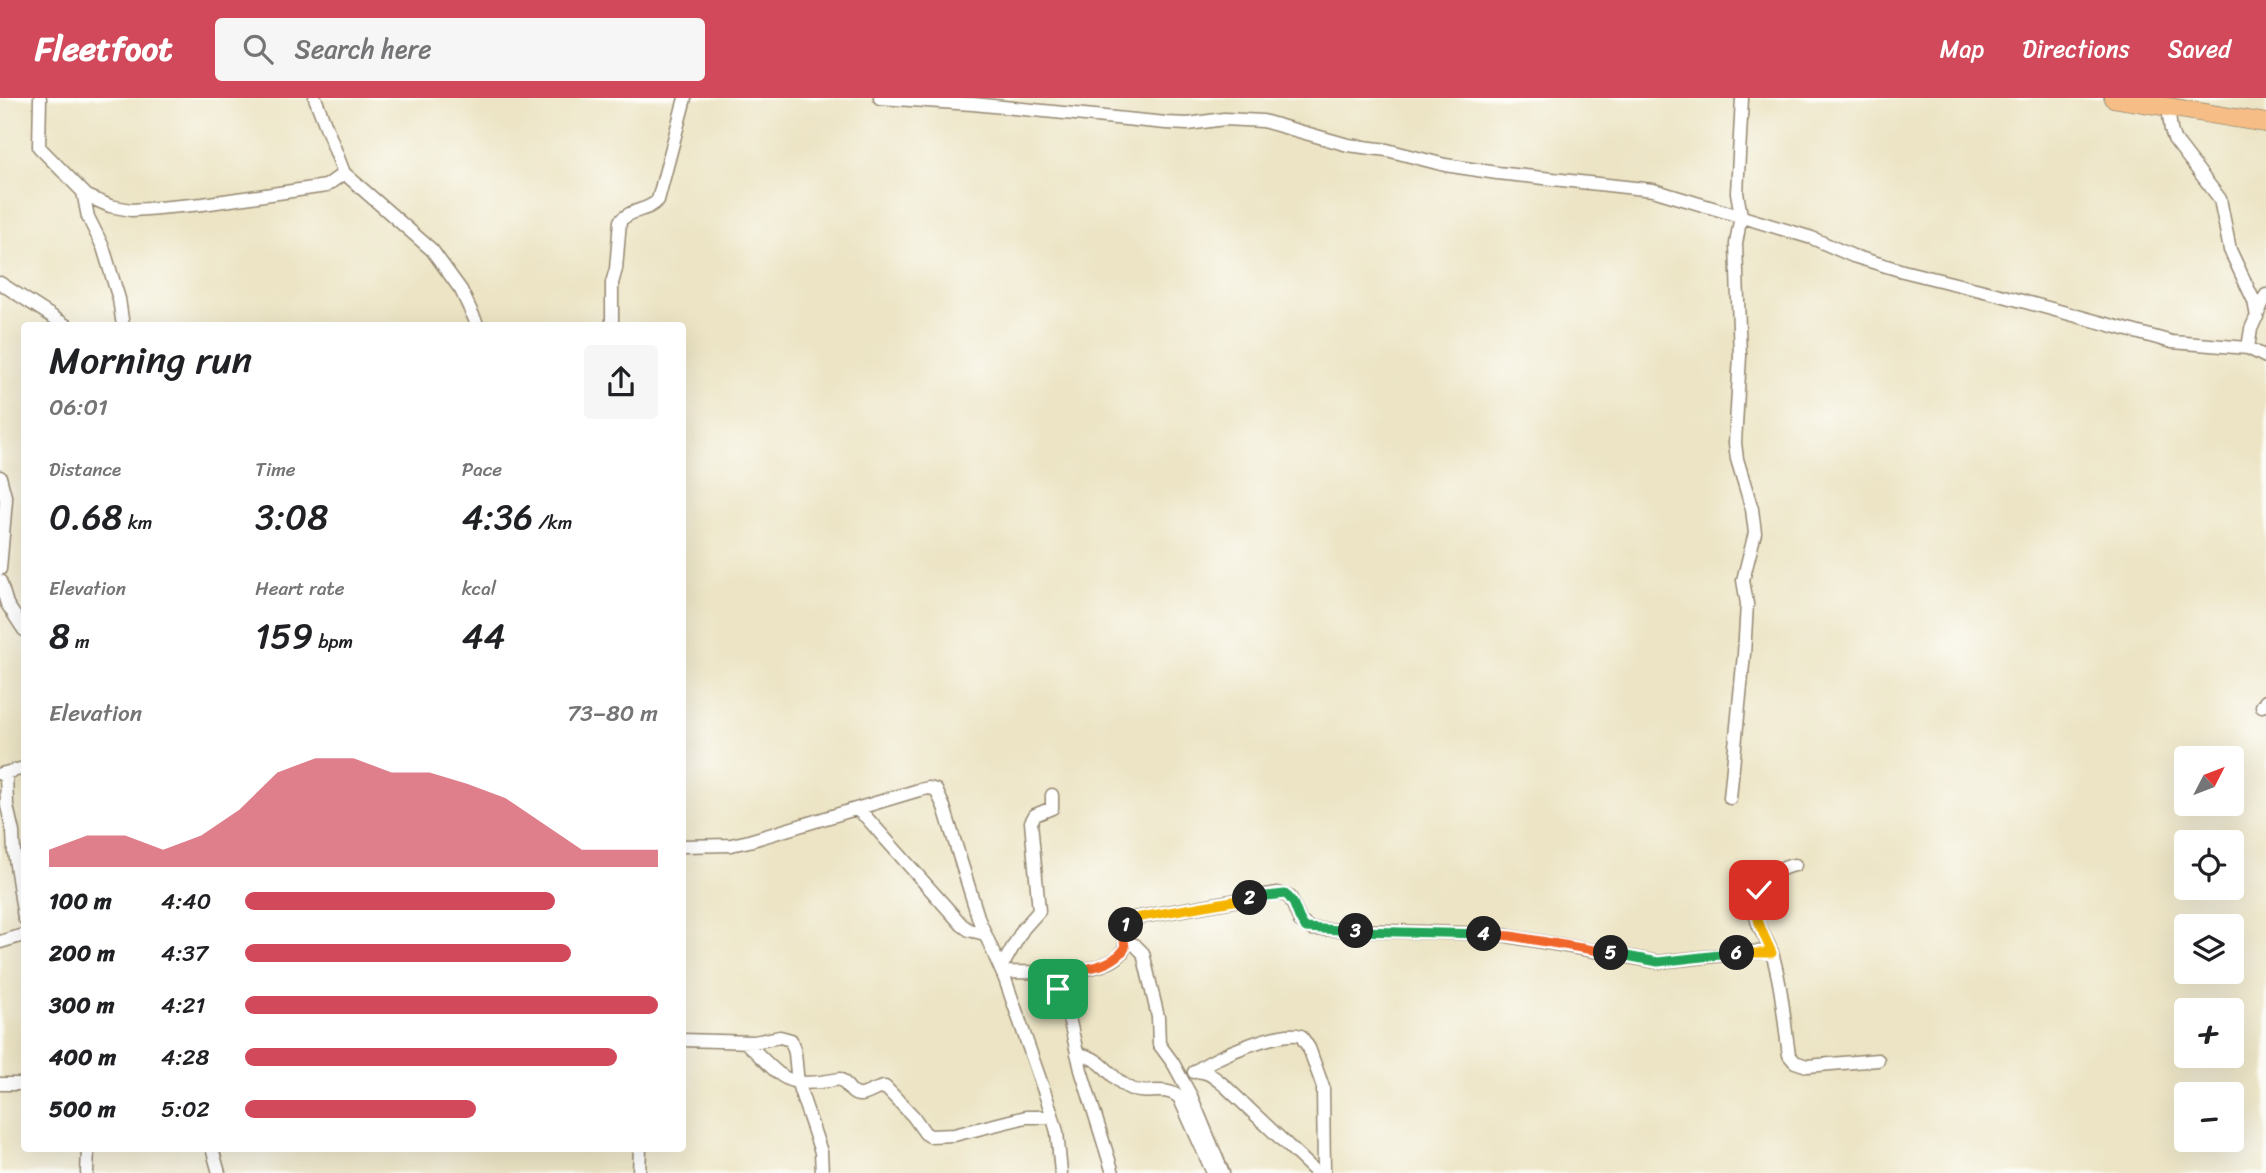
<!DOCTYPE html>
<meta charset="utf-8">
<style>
body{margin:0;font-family:Sriracha,sans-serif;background:#f6f6f6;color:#202124;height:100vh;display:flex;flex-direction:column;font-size:26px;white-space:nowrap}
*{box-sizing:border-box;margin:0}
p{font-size:23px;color:#757577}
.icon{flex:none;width:38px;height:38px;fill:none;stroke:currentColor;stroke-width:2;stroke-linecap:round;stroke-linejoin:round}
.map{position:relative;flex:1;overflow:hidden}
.details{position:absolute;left:21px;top:224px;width:665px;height:830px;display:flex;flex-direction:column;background:#fff;border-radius:7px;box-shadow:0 7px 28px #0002}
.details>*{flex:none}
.needle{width:46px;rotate:48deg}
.fabs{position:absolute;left:2174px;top:648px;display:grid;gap:14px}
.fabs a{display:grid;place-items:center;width:70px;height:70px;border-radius:7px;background:#fff;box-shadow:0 7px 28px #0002;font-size:35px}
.pin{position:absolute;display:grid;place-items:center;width:60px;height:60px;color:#fff;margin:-30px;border-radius:14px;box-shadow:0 4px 10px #0006}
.km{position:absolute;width:35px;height:35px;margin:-18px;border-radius:50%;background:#222;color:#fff;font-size:19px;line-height:35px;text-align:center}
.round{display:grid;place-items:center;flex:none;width:74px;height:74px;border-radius:7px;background:#f6f6f6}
.overview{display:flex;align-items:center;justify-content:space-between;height:119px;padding:0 28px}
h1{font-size:38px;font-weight:600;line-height:52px}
.stats{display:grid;grid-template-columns:repeat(3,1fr);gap:10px;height:119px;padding:7px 28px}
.stats div{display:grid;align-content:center}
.stats b{font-size:35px;font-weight:600}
.stats small{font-size:19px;font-weight:400}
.stats p{font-size:19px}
.chart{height:196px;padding:14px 28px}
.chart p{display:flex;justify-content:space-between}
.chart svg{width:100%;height:126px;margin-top:7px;fill:#d1495b;opacity:.7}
ul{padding:0 28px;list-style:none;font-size:23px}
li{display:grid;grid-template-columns:112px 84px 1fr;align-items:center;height:52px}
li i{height:18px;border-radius:9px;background:#d1495b}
header{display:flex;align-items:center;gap:42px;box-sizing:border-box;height:98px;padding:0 35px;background:#d1495b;color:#fff}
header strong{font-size:33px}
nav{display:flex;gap:38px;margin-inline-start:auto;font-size:24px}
.search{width:490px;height:63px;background:#f6f6f6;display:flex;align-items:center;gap:18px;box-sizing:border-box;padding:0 24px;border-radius:7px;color:#757577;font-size:26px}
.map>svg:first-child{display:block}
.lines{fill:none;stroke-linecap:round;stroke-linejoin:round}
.minor-casing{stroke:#948771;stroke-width:15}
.highway-casing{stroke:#948771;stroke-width:20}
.minor{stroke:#fff;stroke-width:12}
.highway{stroke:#f6be86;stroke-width:18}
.split-1-casing{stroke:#fff;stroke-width:14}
.split-2-casing{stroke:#fff;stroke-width:14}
.split-3-casing{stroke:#fff;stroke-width:14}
.split-4-casing{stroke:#fff;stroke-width:14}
.split-5-casing{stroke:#fff;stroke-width:14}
.split-6-casing{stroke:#fff;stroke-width:14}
.split-7-casing{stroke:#fff;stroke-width:14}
.split-1{stroke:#f0652b;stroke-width:9}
.split-2{stroke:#f5b400;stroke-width:9}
.split-3{stroke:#22a559;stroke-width:9}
.split-4{stroke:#22a559;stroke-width:9}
.split-5{stroke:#f0652b;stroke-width:9}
.split-6{stroke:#22a559;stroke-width:9}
.split-7{stroke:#f5b400;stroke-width:9}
</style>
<header>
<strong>Fleetfoot</strong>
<div class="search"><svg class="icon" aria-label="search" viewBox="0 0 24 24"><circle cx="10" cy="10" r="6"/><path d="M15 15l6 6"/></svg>Search here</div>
<nav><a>Map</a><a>Directions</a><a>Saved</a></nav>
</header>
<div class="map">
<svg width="2266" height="1075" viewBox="0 0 2266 1075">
<rect width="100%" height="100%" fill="#fdfcf7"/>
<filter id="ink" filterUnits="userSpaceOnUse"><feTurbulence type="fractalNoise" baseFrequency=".0143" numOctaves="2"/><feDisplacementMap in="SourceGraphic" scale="14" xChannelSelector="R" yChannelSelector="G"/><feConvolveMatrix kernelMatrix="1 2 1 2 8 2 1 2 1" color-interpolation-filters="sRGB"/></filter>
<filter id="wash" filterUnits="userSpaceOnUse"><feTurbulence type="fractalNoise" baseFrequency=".00686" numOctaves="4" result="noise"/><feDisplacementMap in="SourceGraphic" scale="28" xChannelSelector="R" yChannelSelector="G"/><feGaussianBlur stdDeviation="1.57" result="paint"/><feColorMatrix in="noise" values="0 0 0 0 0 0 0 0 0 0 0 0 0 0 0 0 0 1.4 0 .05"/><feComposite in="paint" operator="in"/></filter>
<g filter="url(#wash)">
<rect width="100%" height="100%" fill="#ece4c4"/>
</g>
<g filter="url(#ink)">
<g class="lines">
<g class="minor-casing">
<path id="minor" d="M40 0 39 49 87 98 110 108 131 112 147 111 203 106 326 88 344 75
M315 0 344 75 432 152 461 192 478 228
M880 0 973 6 1166 25 1188 26 1224 21 1263 23 1348 47 1387 52 1445 67 1497 75 1653 92 1812 140 1853 158 1903 173 2000 197 2172 244 2248 250
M2168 9 2171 32 2174 41 2220 101 2230 152 2254 203 2257 219
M83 94 88 119 103 149 119 201 123 228
M0 185 67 228
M2266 197 2251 231 2248 250 2266 259
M612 228V185L616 171 620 123C630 111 649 113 658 102L685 0
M0 379 6 402 0 471
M0 483 7 506 24 532
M2262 608 2266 603
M6 675 7 708 13 734 14 754 24 820
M1 676 24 670
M1730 700 1744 556 1747 506 1743 482 1755 435 1752 411 1737 361 1735 345 1740 258 1736 146 1741 117 1737 95 1742 0
M856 711 866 719 962 827 969 832 985 836
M682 748 731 747 749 743 919 692 929 690 936 692 944 709 979 822 1005 881 1051 1013 1057 1034 1061 1075
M1795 767C1778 769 1757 786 1755 805 1753 824 1766 839 1772 855 1782 888 1784 923 1789 957L1795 964 1807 968 1878 962
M0 844 24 837
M1125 844 1135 847 1143 855 1158 919 1159 946 1173 965 1191 998 1223 1075
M1005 863 1023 831 1039 813 1031 724 1035 717 1052 710V697
M1002 874C1031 874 1099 878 1120 857 1133 844 1113 832 1135 820L1278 795 1290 799 1300 823 1311 831 1496 836 1658 864 1752 854H1772
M1048 874 1058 891 1070 924 1081 972 1113 1075
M682 942 754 944 780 939 791 942 795 955 798 986 821 1054 822 1075
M745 944C785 980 782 992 840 981 846 985 847 989 852 994 862 1003 874 989 885 989L913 1018 925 1035 930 1038 954 1037 1026 1019H1053
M1077 956C1106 960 1109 981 1131 991 1147 998 1164 987 1179 999L1213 1075
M1196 973C1213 959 1281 931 1301 938L1309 950 1323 989 1324 1075
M1194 974C1206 971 1215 980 1225 988L1317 1075
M0 986H24
M212 1050 219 1075
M87 1075 88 1050
M639 1075 640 1050"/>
</g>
<g class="highway-casing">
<path id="highway" d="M2113 0 2266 25"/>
</g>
<use href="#minor" class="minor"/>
<use href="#highway" class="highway"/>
</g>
</g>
<g class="lines" filter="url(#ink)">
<g class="split-1-casing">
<path id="split-1" d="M1058 891 1048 874C1072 872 1110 873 1125 850L1123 833 1126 827"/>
</g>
<g class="split-2-casing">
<path id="split-2" d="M1126 827 1135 820 1250 800"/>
</g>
<g class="split-3-casing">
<path id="split-3" d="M1250 800 1285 796C1298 804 1295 820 1306 830L1356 833"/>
</g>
<g class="split-4-casing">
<path id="split-4" d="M1356 833 1484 836"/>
</g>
<g class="split-5-casing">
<path id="split-5" d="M1484 836 1511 838 1611 855"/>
</g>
<g class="split-6-casing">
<path id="split-6" d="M1611 855 1658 864 1737 855"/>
</g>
<g class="split-7-casing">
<path id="split-7" d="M1737 855H1772C1762 832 1751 816 1759 792"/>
</g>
<use href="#split-1" class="split-1"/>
<use href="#split-2" class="split-2"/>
<use href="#split-3" class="split-3"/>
<use href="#split-4" class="split-4"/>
<use href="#split-5" class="split-5"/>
<use href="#split-6" class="split-6"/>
<use href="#split-7" class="split-7"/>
</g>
</svg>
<div class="fabs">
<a><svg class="needle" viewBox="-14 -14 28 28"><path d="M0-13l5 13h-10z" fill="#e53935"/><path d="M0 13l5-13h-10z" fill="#757577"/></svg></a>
<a><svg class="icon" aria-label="locate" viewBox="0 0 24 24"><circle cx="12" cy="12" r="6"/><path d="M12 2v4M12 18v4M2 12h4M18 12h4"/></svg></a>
<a><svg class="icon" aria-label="layers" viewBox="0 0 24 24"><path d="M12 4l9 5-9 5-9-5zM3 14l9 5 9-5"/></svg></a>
<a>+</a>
<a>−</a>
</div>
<div class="pin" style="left:1058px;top:891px;background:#1e9e55"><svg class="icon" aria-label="arrive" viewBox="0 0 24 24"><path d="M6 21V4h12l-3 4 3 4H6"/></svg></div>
<div class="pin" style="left:1759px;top:792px;background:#d93025"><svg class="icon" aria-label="check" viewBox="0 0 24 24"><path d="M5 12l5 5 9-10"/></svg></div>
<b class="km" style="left:1126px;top:827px">1</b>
<b class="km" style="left:1250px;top:800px">2</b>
<b class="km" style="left:1356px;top:833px">3</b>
<b class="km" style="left:1484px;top:836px">4</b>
<b class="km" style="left:1611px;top:855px">5</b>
<b class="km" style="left:1737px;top:855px">6</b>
<section class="details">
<div class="overview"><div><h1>Morning run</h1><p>06:01</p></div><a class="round"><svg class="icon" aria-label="share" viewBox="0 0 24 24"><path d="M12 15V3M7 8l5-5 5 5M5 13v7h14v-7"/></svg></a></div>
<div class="stats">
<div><p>Distance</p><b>0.68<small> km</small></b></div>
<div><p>Time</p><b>3:08</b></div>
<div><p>Pace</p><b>4:36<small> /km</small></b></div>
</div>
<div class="stats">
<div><p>Elevation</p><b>8<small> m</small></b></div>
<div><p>Heart rate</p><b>159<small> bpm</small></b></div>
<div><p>kcal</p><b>44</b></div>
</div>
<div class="chart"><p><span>Elevation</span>73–80 m</p>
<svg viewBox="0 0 160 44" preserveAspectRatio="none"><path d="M0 44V38L10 33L20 33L30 38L40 33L50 24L60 11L70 6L80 6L90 11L100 11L110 15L120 20L130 29L140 38L150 38L160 38V44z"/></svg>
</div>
<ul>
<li><b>100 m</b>4:40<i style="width:75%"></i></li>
<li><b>200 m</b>4:37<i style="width:79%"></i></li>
<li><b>300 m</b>4:21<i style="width:100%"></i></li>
<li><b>400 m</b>4:28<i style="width:90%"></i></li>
<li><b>500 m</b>5:02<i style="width:56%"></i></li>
</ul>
</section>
</div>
